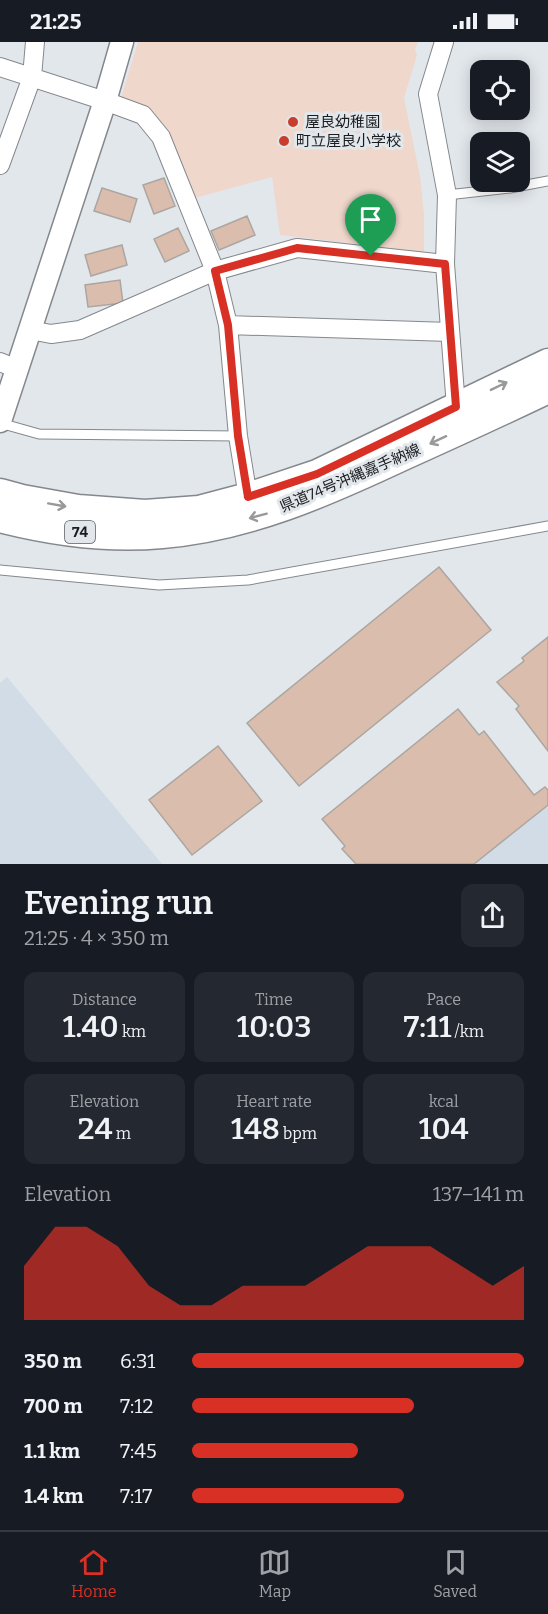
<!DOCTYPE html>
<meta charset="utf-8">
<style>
body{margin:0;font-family:Bitter,"Noto Sans JP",serif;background:#242831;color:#f1f3f6;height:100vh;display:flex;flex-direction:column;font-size:22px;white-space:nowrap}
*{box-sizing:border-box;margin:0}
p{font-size:20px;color:#9ea1a6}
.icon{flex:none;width:33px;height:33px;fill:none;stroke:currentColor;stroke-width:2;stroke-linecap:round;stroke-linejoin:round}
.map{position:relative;height:822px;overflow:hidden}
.drawer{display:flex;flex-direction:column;background:#171b24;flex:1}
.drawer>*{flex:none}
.controls{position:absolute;left:470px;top:18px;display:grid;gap:12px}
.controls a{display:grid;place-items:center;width:60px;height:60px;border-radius:12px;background:#171b24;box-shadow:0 3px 15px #0003;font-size:30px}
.pin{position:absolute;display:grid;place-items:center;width:51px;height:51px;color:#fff;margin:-62px -26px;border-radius:50% 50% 50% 0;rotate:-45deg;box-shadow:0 0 6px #0007}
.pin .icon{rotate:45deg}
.round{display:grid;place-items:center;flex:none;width:63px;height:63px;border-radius:12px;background:#242831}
.head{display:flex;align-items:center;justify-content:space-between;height:102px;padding:0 24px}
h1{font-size:33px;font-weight:600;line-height:45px}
.figures{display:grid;grid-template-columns:repeat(3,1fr);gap:9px;height:102px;padding:6px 24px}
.figures div{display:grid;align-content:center;border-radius:12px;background:#242831;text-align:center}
.figures b{font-size:30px;font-weight:600}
.figures small{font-size:16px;font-weight:400}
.figures p{font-size:16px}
.chart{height:168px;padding:12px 24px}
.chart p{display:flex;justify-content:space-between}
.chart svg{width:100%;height:108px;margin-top:6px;fill:#d93025;opacity:.7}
ul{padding:0 24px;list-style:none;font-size:20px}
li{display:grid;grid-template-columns:96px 72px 1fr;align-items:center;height:45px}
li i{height:15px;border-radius:8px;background:#d93025}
.status{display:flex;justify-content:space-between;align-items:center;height:42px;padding:0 30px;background:#171b24;direction:ltr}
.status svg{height:16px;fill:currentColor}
.menu{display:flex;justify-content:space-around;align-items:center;height:84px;border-top:2px solid #363941;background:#171b24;font-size:16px;color:#9ea1a6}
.menu a{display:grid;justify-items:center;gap:3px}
.menu .selected{color:#d93025}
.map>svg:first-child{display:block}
.built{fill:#d1dce7}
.education{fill:#efd7cc}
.building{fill:#dabdac;stroke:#aca6a2;stroke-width:1.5}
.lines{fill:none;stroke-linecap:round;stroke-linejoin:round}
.service-casing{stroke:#84888d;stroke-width:11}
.minor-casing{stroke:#84888d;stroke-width:20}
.tertiary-casing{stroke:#84888d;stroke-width:25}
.primary-casing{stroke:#84888d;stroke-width:31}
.service{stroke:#fff;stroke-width:9}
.minor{stroke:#fff;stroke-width:18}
.tertiary{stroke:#fff;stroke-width:22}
.primary{stroke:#fff;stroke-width:28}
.oneway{stroke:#98999a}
.route-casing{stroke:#fff;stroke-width:12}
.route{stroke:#d93025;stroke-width:8}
.poi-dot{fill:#c93d2c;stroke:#e2e7ec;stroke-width:2}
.labels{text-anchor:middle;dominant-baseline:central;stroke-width:6;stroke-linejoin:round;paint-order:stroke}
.shield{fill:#e2e7ec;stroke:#56595c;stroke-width:1.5}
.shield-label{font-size:14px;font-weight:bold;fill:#1a1c1e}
.poi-label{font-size:15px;fill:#1a1c1e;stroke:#e2e7ec;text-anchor:start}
.street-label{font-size:15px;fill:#1a1c1e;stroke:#e2e7ec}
</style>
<div class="status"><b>21:25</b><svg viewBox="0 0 49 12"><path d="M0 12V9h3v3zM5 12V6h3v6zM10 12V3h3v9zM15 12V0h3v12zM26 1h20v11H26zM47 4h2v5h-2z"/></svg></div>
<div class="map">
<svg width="548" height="822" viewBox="0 0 548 822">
<rect width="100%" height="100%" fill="#e2e7ec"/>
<path class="built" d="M7 635 162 822H0V641Z
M548 764V822H474Z"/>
<path class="education" d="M138 0H418L415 8 417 13 404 56 420 134 424 173V210L280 193 272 135 191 157 137 62 121 56Z"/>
<path class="building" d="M164 136 175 164 154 172 143 143Z
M102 146 137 157 130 180 94 169Z
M247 174 255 193 219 208 211 189Z
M178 186 189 209 165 220 154 197Z
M122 203 127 223 91 234 85 213Z
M120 238 123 261 88 265 85 243Z
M439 525 491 588 299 744 247 681Z
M548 595V709L516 667 519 664 497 640 524 619 522 616Z
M458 667 479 693 484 689 534 753 545 745 548 748V763L474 822H356L342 807 345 804 322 777Z
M218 704 262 759 192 813 149 758Z"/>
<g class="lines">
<g class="service-casing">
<path id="service" d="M447 153 510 146 548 139
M0 381 39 392 238 394
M0 528 159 543 248 538 548 484"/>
</g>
<g class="minor-casing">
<path id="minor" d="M444 0 428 52 447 153 445 222 456 365
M0 25 105 59 143 73 161 95 215 229 228 283 238 394 248 455
M0 123 32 35 35 0
M228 283 450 290
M30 288 51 292 80 288 215 229 297 206 445 222
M0 320 17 327"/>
</g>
<g class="tertiary-casing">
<path id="tertiary" d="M0 379 105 59 122 0"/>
</g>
<g class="primary-casing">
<path id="primary" d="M0 451 22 457 78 467 145 472 199 468 248 455 317 432 548 321
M0 476C51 489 109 497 162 492 248 485 326 450 403 414 452 392 500 370 548 347"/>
</g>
<use href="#service" class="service"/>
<use href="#minor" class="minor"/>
<use href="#tertiary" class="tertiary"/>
<use href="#primary" class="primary"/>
</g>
<defs><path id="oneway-shaft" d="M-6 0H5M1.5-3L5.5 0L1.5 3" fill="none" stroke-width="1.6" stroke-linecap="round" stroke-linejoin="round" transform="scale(1.5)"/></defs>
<g class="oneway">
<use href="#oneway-shaft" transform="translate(499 344) rotate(-26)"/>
<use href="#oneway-shaft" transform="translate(438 398) rotate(155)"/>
<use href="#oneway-shaft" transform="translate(57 463) rotate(10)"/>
<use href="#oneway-shaft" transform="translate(258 474) rotate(165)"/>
</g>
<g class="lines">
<g class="route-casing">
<path id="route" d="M297 206 445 222 456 365 317 432 248 455 238 394 228 283 215 229Z"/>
</g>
<use href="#route" class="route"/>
</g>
<g class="poi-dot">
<circle cx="293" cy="80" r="6"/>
<circle cx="284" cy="99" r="6"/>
</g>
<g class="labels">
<rect class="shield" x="65" y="479" width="30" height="22" rx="4.5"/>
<g class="shield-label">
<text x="80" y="490">74</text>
</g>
<g class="poi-label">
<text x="305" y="80">屋良幼稚園</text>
<text x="296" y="99">町立屋良小学校</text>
</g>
<g class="street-label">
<text transform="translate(350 436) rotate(-23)">県道74号沖縄嘉手納線</text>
</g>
</g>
</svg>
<div class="controls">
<a><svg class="icon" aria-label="locate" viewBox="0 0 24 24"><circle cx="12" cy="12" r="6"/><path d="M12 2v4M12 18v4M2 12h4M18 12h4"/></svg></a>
<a><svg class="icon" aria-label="layers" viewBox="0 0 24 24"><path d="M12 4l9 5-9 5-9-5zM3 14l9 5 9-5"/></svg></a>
</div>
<div class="pin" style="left:371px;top:214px;background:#1e9e55"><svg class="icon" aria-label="arrive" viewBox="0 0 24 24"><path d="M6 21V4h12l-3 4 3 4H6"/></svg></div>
</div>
<section class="drawer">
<div class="head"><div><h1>Evening run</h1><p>21:25 · 4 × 350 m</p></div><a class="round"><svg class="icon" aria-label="share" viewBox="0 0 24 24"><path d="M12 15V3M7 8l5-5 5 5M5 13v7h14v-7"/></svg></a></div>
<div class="figures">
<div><p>Distance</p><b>1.40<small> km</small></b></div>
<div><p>Time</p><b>10:03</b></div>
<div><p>Pace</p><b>7:11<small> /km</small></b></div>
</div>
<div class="figures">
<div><p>Elevation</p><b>24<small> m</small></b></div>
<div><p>Heart rate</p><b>148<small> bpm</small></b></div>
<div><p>kcal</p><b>104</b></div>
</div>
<div class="chart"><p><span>Elevation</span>137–141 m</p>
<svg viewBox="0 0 160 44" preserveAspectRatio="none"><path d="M0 44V22L10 6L20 6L30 14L40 30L50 38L60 38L70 30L80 30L90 30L100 22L110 14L120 14L130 14L140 22L150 30L160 22V44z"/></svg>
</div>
<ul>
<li><b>350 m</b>6:31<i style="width:100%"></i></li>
<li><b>700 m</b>7:12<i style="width:67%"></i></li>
<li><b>1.1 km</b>7:45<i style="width:50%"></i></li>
<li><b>1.4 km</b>7:17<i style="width:64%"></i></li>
</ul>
</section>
<nav class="menu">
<a class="selected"><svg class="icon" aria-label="home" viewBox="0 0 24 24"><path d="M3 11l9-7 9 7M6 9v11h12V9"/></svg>Home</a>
<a><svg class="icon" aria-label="map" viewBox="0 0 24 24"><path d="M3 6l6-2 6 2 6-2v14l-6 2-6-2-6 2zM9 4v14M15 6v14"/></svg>Map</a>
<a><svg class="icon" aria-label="saved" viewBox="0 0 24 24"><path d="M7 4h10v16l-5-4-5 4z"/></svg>Saved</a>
</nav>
